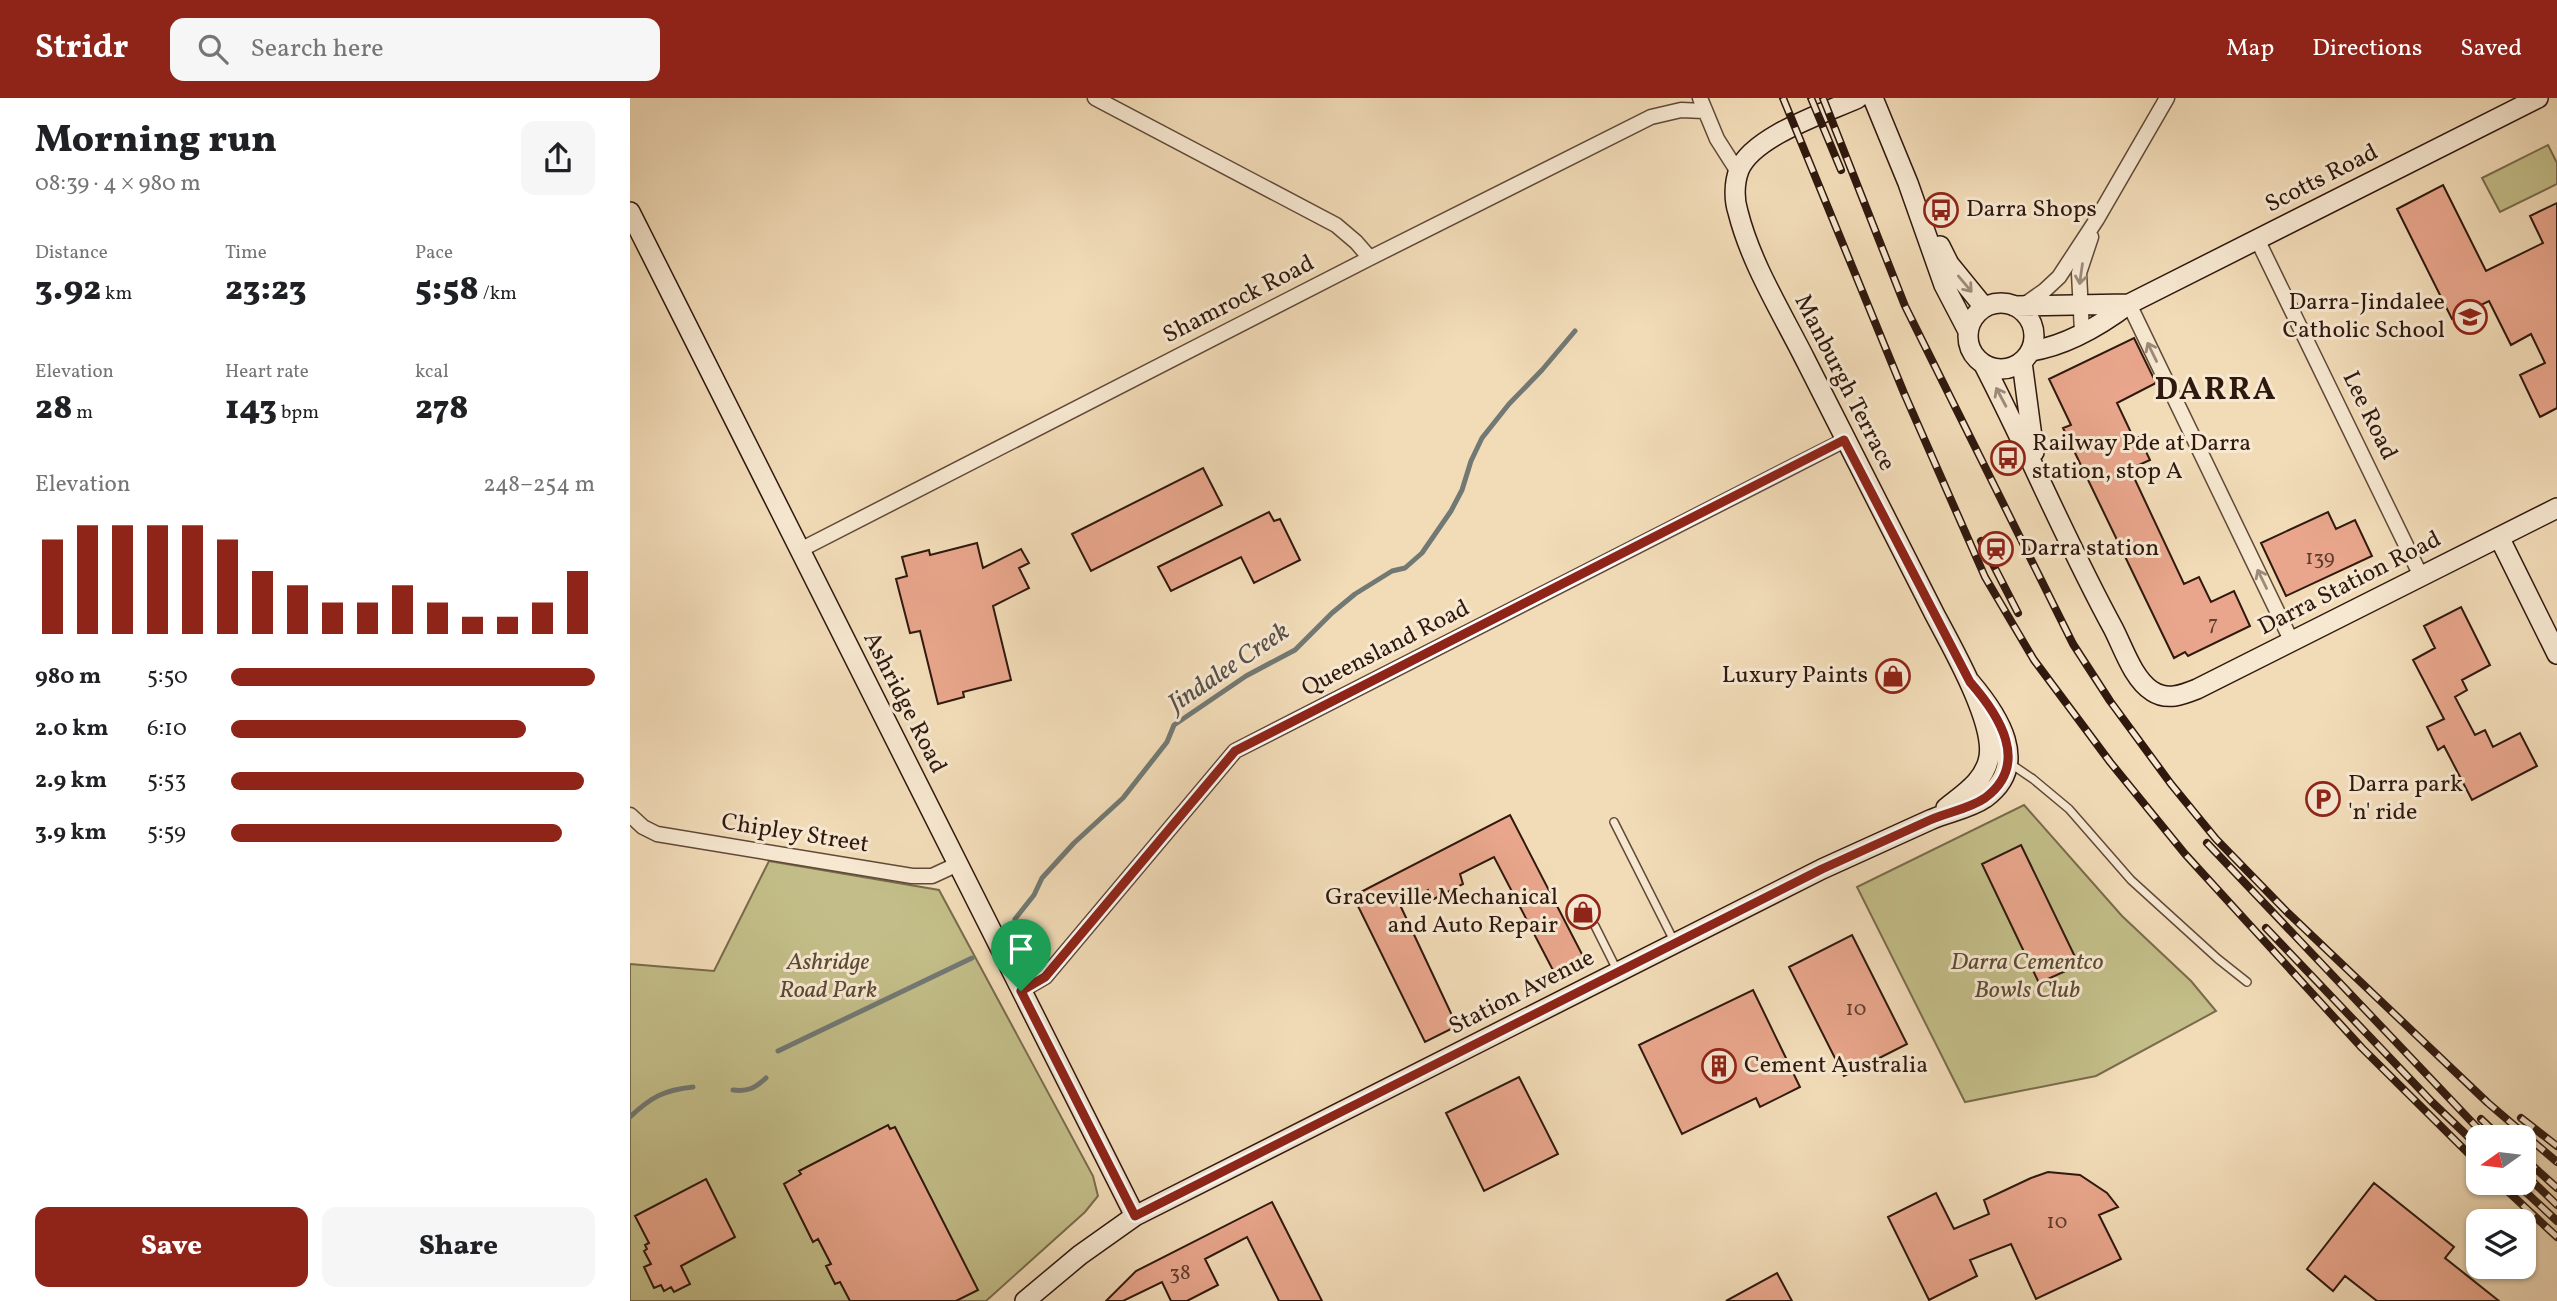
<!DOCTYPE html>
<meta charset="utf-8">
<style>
body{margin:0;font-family:Vollkorn,serif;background:#f6f6f6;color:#202124;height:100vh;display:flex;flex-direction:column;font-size:26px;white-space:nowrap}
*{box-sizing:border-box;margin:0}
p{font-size:23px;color:#757577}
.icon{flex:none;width:38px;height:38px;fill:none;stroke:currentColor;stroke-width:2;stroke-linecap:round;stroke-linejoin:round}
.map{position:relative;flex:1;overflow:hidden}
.sheet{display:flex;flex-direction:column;background:#fff;width:630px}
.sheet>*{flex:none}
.needle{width:46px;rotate:256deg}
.controls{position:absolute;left:1836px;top:1027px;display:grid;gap:14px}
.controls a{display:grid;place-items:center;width:70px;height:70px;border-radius:14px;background:#fff;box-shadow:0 2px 5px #0004;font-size:35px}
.pin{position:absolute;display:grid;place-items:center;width:60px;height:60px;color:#fff;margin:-72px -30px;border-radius:50% 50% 50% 0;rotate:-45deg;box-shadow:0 0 7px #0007}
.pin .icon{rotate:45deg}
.round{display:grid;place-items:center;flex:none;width:74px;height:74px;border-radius:14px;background:#f6f6f6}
.overview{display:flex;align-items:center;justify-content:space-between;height:119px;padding:0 35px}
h1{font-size:38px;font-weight:800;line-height:52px}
.stats{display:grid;grid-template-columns:repeat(3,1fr);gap:10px;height:119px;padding:7px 35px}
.stats div{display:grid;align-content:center}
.stats b{font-size:35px;font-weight:800}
.stats small{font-size:19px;font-weight:400}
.stats p{font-size:19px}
.chart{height:196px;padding:14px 35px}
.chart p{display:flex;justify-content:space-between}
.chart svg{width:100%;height:126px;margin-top:7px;stroke:#8f2418;stroke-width:6}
.cta{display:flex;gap:14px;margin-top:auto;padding:14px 35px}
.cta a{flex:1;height:80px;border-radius:14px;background:#8f2418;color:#fff;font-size:28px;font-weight:800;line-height:80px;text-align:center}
.cta a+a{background:#f6f6f6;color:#202124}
ul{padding:0 35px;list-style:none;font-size:23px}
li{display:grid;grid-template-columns:112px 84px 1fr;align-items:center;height:52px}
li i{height:18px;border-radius:9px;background:#8f2418}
header{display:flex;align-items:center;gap:42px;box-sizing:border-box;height:98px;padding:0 35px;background:#8f2418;color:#fff}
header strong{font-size:33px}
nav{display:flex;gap:38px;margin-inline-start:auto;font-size:24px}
.search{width:490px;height:63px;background:#f6f6f6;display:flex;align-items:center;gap:18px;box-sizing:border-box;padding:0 24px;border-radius:14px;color:#757577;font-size:26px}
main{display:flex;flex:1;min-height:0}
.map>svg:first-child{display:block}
.green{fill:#c3be89;stroke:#796b4c;stroke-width:2}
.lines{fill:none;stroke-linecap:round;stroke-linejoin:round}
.stream{stroke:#727974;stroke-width:5}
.building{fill:#e9a68c;stroke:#2f180e;stroke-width:2}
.lane-casing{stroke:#604938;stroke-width:10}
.street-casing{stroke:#604938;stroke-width:17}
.secondary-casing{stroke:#2f180e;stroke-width:22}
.lane{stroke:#f7e8d1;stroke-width:7}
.street{stroke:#f7e8d1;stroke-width:14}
.secondary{stroke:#f7e8d1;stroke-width:19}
.rail-casing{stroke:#2f180e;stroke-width:8}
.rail{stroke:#f7e8d1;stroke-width:5;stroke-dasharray:16;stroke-linecap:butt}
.oneway{stroke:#9d8a79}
.route-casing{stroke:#fff;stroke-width:14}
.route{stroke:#8f2418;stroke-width:9}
.labels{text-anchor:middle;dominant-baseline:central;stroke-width:6;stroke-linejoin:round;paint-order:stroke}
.number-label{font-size:21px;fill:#5e3c2e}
.street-label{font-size:24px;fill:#2f180e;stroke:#f7e8d1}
.poi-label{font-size:24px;fill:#2f180e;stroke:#f7e8d1;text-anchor:start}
.park-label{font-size:24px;font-style:italic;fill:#5b4a33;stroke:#f7e8d1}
.water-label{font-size:26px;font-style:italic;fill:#56504a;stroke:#f7e8d1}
.district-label{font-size:32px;font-weight:bold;letter-spacing:2px;fill:#2f180e;stroke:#f7e8d1}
</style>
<header>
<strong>Stridr</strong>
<div class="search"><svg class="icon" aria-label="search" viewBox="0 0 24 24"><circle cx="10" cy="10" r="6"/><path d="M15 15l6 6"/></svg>Search here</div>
<nav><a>Map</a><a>Directions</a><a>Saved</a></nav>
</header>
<main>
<section class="sheet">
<div class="overview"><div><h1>Morning run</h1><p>08:39 · 4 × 980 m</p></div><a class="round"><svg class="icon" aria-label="share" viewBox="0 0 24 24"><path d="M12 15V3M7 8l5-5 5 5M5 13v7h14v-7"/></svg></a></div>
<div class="stats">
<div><p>Distance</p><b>3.92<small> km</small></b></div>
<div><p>Time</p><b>23:23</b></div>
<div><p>Pace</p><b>5:58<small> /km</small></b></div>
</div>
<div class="stats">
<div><p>Elevation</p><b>28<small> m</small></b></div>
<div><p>Heart rate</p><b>143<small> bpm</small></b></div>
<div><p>kcal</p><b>278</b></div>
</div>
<div class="chart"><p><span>Elevation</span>248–254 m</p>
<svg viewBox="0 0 160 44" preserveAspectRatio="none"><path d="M5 44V11M15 44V6M25 44V6M35 44V6M45 44V6M55 44V11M65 44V22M75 44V27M85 44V33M95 44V33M105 44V27M115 44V33M125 44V38M135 44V38M145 44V33M155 44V22"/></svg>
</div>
<ul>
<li><b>980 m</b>5:50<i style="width:100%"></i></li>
<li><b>2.0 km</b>6:10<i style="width:81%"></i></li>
<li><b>2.9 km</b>5:53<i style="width:97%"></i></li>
<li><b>3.9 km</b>5:59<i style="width:91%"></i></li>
</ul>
<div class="cta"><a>Save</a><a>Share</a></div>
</section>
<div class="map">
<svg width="1927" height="1203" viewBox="0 0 1927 1203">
<rect width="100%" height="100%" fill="#f2dcb8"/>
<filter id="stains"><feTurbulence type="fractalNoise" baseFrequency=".00286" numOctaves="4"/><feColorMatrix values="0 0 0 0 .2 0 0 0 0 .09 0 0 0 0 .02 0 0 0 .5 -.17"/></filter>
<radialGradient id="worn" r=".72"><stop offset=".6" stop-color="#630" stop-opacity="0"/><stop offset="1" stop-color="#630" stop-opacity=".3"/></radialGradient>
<path class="green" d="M1918 47 1927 65V86L1870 114 1852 80Z
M1394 707 1492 818 1561 883 1586 913 1466 978 1335 1004 1227 789Z
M139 763 309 792 463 1078 468 1098 455 1114 356 1203H0V866L84 873Z"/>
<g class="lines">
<path class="stream" d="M385 821 404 797 412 780 444 745 493 700 537 644 544 627 616 578 665 552 702 515 725 496 762 473 775 470 792 455 821 413 832 392 841 363 852 340 879 306 912 272 945 233
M148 953 342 860
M103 992C118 994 125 990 136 980
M0 1019C21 999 34 992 63 989"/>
</g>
<path class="building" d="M1813 87 1856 173 1913 145 1900 118 1927 105V310L1910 319 1890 277 1915 265 1901 236 1881 247 1859 203 1822 221 1767 111Z
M1504 240 1526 285 1487 305 1504 341 1509 339 1520 362 1500 371 1554 486 1569 479 1581 504 1604 493 1620 528 1558 558 1555 554 1544 560 1433 330 1441 327 1419 281Z
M573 370 592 407 461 473 442 436Z
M639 414 644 423 650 421 670 462 624 485 611 459 541 493 528 469Z
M1698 414 1706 431 1725 422 1742 458 1656 498 1631 445Z
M347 445 353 470 391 451 399 465 389 470 399 490 363 508 381 582 333 594 334 599 308 606 290 533 280 535 266 481 277 478 272 459 299 452 300 457Z
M1831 509 1860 567 1832 582 1837 592 1825 599 1845 637 1855 632 1863 649 1890 635 1907 668 1842 702 1814 648 1808 652 1797 629 1814 621 1783 562 1805 550 1794 528Z
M880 717 956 864 926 878 864 759 830 776 833 786 802 802 798 792 771 809 827 928 795 944 723 798Z
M1391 747 1449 867 1409 885 1352 766Z
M1222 837 1277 946 1214 978 1159 869Z
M1123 892 1170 989 1130 1009 1126 1000 1052 1036 1009 947Z
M889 979 928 1056 854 1093 816 1015Z
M258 1027 260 1031 265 1029 348 1192 326 1203H220L210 1184 205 1186 196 1168 201 1166 188 1141 183 1144 154 1086 171 1076 169 1073Z
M1418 1074 1450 1077 1477 1095 1488 1109 1469 1117 1491 1161 1406 1201 1381 1146 1340 1162 1347 1178 1299 1202 1258 1119 1306 1095 1324 1131 1359 1116 1354 1102 1401 1080Z
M76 1081 105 1139 51 1168 60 1186 44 1194 41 1189 34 1193 31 1187 24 1190 14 1169 21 1166 14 1153 17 1151 15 1147 19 1145 5 1118Z
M1744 1085 1824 1149 1815 1160 1869 1203H1747L1715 1178 1703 1193 1677 1171Z
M642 1104 692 1203H649L617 1139 575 1161 588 1187 557 1203H541L532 1184 493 1203H476L506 1173Z
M1147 1175 1162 1203H1096Z"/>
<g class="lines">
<g class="lane-casing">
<path id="lane" d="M1381 666 1403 681 1439 711 1501 782 1588 861 1617 884
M984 724 1045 845
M965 828 988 874"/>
</g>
<g class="street-casing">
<path id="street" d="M465 0 706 127 726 144 740 160
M1070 0 1087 41 1108 74
M1627 141 1791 478
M1499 206 1661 542
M1394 207 1414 193 1429 179 1467 121 1537 0
M1452 234 1449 175 1461 139
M170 452 740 160 1021 19 1051 12 1074 13
M0 717 13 729 27 736 282 778H302L328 766
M391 893 415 879 605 653 1215 342"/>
</g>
<g class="secondary-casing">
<path id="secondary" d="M1228 0C1195 15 1123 38 1109 72 1104 85 1104 102 1108 114 1121 166 1152 215 1176 263 1219 348 1262 433 1305 517 1322 549 1365 624 1359 659 1355 683 1333 696 1316 710
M1243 0 1278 85 1314 187 1338 233
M0 114 505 1118
M1310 148 1319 166 1354 209
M1338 238a33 33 0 1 1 66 0a33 33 0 1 1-66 0Z
M1384 208 1499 206
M1401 253C1435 248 1471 227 1499 206L1908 0
M1392 264 1404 354
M1354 267C1399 354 1436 444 1483 530 1493 549 1503 581 1522 593 1537 603 1552 597 1567 591L1927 410
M1869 439 1927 556
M395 1203 450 1157 505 1118 1192 771C1228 755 1264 738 1300 722 1318 714 1339 711 1355 700 1401 666 1368 617 1340 584"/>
</g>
<use href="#lane" class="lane"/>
<use href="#street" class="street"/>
<use href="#secondary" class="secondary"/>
<g class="rail-casing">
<path id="rail" d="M1153 0 1274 295 1355 479 1404 562 1480 664 1555 756 1732 950 1848 1065
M1181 0 1211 72
M1193 0 1275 208 1443 546 1480 603 1541 686 1586 741 1658 815 1858 1005 1927 1064
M1351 443 1388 515
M1577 745 1857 1040
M1636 830 1802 1004 1848 1048
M1891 1020 1927 1048
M1851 1021 1871 1040
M1894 1060 1927 1090
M1894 1075 1927 1107
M1869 1085 1927 1139
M1886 1085 1927 1123"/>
</g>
<use href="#rail" class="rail"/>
</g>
<defs><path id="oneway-shaft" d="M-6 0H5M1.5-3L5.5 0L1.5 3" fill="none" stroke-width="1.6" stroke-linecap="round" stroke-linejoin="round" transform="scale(1.75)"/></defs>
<g class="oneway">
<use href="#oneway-shaft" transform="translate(1451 176) rotate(98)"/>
<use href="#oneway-shaft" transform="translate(1335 186) rotate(50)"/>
<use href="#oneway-shaft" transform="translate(1522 254) rotate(-116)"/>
<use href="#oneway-shaft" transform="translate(1371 299) rotate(-118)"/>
<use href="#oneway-shaft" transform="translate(1632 481) rotate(-116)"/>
</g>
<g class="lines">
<g class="route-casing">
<path id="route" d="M1214 342 1340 584C1369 617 1401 666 1355 700 1339 711 1318 714 1300 722 1264 738 1228 755 1192 771L505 1118 391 893 415 879 605 653Z"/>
</g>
<use href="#route" class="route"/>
</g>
<defs>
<g id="bus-ring" transform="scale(1.75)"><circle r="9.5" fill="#f7e8d1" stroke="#8f2418" stroke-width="1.5"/><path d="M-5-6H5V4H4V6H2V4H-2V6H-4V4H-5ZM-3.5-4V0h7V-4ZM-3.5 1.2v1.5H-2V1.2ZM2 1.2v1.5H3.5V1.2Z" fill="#8f2418"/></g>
<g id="school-ring" transform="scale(1.75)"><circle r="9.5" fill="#f7e8d1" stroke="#8f2418" stroke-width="1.5"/><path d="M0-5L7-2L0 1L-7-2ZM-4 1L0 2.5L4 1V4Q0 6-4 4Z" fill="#8f2418"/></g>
<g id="station-ring" transform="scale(1.75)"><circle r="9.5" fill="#f7e8d1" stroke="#8f2418" stroke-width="1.5"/><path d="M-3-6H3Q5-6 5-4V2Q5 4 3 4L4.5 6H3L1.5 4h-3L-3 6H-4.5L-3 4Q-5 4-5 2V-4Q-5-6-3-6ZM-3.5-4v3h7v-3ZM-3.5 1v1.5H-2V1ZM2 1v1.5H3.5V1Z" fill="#8f2418"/></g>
<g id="shop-ring" transform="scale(1.75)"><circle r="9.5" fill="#f7e8d1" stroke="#8f2418" stroke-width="1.5"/><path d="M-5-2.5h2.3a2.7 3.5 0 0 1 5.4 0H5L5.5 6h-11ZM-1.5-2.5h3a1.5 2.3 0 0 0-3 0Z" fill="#8f2418"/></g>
<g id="parking-ring" transform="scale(1.75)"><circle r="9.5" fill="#f7e8d1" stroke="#8f2418" stroke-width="1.5"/><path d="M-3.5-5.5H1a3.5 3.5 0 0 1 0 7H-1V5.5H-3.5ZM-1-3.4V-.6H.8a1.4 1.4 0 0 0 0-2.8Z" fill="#8f2418"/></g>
<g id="building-ring" transform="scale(1.75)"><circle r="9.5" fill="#f7e8d1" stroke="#8f2418" stroke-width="1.5"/><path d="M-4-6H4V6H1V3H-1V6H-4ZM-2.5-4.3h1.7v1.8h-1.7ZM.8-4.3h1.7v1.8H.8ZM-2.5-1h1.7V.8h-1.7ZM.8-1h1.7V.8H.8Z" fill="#8f2418"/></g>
</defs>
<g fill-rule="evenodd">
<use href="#bus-ring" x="1311" y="112"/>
<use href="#school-ring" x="1840" y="219"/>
<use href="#bus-ring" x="1378" y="360"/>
<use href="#station-ring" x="1366" y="451"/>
<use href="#shop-ring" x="1263" y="578"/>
<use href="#parking-ring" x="1693" y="701"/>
<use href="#shop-ring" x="953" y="814"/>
<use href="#building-ring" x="1089" y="968"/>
</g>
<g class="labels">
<g class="number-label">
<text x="1690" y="460">139</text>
<text x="1583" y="526">7</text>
<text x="1226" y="911">10</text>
<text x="1427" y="1124">10</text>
<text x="550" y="1175">38</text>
</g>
<g class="street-label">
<text transform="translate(1692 81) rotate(-27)">Scotts Road</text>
<text transform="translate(609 202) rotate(-27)">Shamrock Road</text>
<text transform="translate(1214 285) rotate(63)">Manburgh Terrace</text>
<text transform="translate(1739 318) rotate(64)">Lee Road</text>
<text transform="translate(1720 486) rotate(-27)">Darra Station Road</text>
<text transform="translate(756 551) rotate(-27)">Queensland Road</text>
<text transform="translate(274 605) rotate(63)">Ashridge Road</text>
<text transform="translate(165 736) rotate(9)">Chipley Street</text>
<text transform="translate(892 895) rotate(-27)">Station Avenue</text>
</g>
<g class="poi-label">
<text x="1336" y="112">Darra Shops</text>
<text x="1815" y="205" text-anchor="end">Darra-Jindalee<tspan x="1815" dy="28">Catholic School</tspan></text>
<text x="1402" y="346">Railway Pde at Darra<tspan x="1402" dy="28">station, stop A</tspan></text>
<text x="1390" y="451">Darra station</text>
<text x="1238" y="578" text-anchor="end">Luxury Paints</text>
<text x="1718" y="687">Darra park<tspan x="1718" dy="28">'n' ride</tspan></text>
<text x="928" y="800" text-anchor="end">Graceville Mechanical<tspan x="928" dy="28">and Auto Repair</tspan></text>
<text x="1114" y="968">Cement Australia</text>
</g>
<g class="park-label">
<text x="198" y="865">Ashridge<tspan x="198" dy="28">Road Park</tspan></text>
<text x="1397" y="865">Darra Cementco<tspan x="1397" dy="28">Bowls Club</tspan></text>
</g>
<g class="water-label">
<text transform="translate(599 570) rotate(-34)">Jindalee Creek</text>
</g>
<g class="district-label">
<text x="1586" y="293">DARRA</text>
</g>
</g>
<rect width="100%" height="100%" filter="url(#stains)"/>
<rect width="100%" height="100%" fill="url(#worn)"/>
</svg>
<div class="controls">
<a><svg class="needle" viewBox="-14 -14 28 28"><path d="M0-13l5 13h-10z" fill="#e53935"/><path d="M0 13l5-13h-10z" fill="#757577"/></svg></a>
<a><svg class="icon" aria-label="layers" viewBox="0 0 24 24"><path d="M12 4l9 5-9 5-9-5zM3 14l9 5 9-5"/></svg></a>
</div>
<div class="pin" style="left:391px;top:893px;background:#1e9e55"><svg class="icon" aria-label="arrive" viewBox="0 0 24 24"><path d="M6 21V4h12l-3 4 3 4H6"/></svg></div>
</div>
</main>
